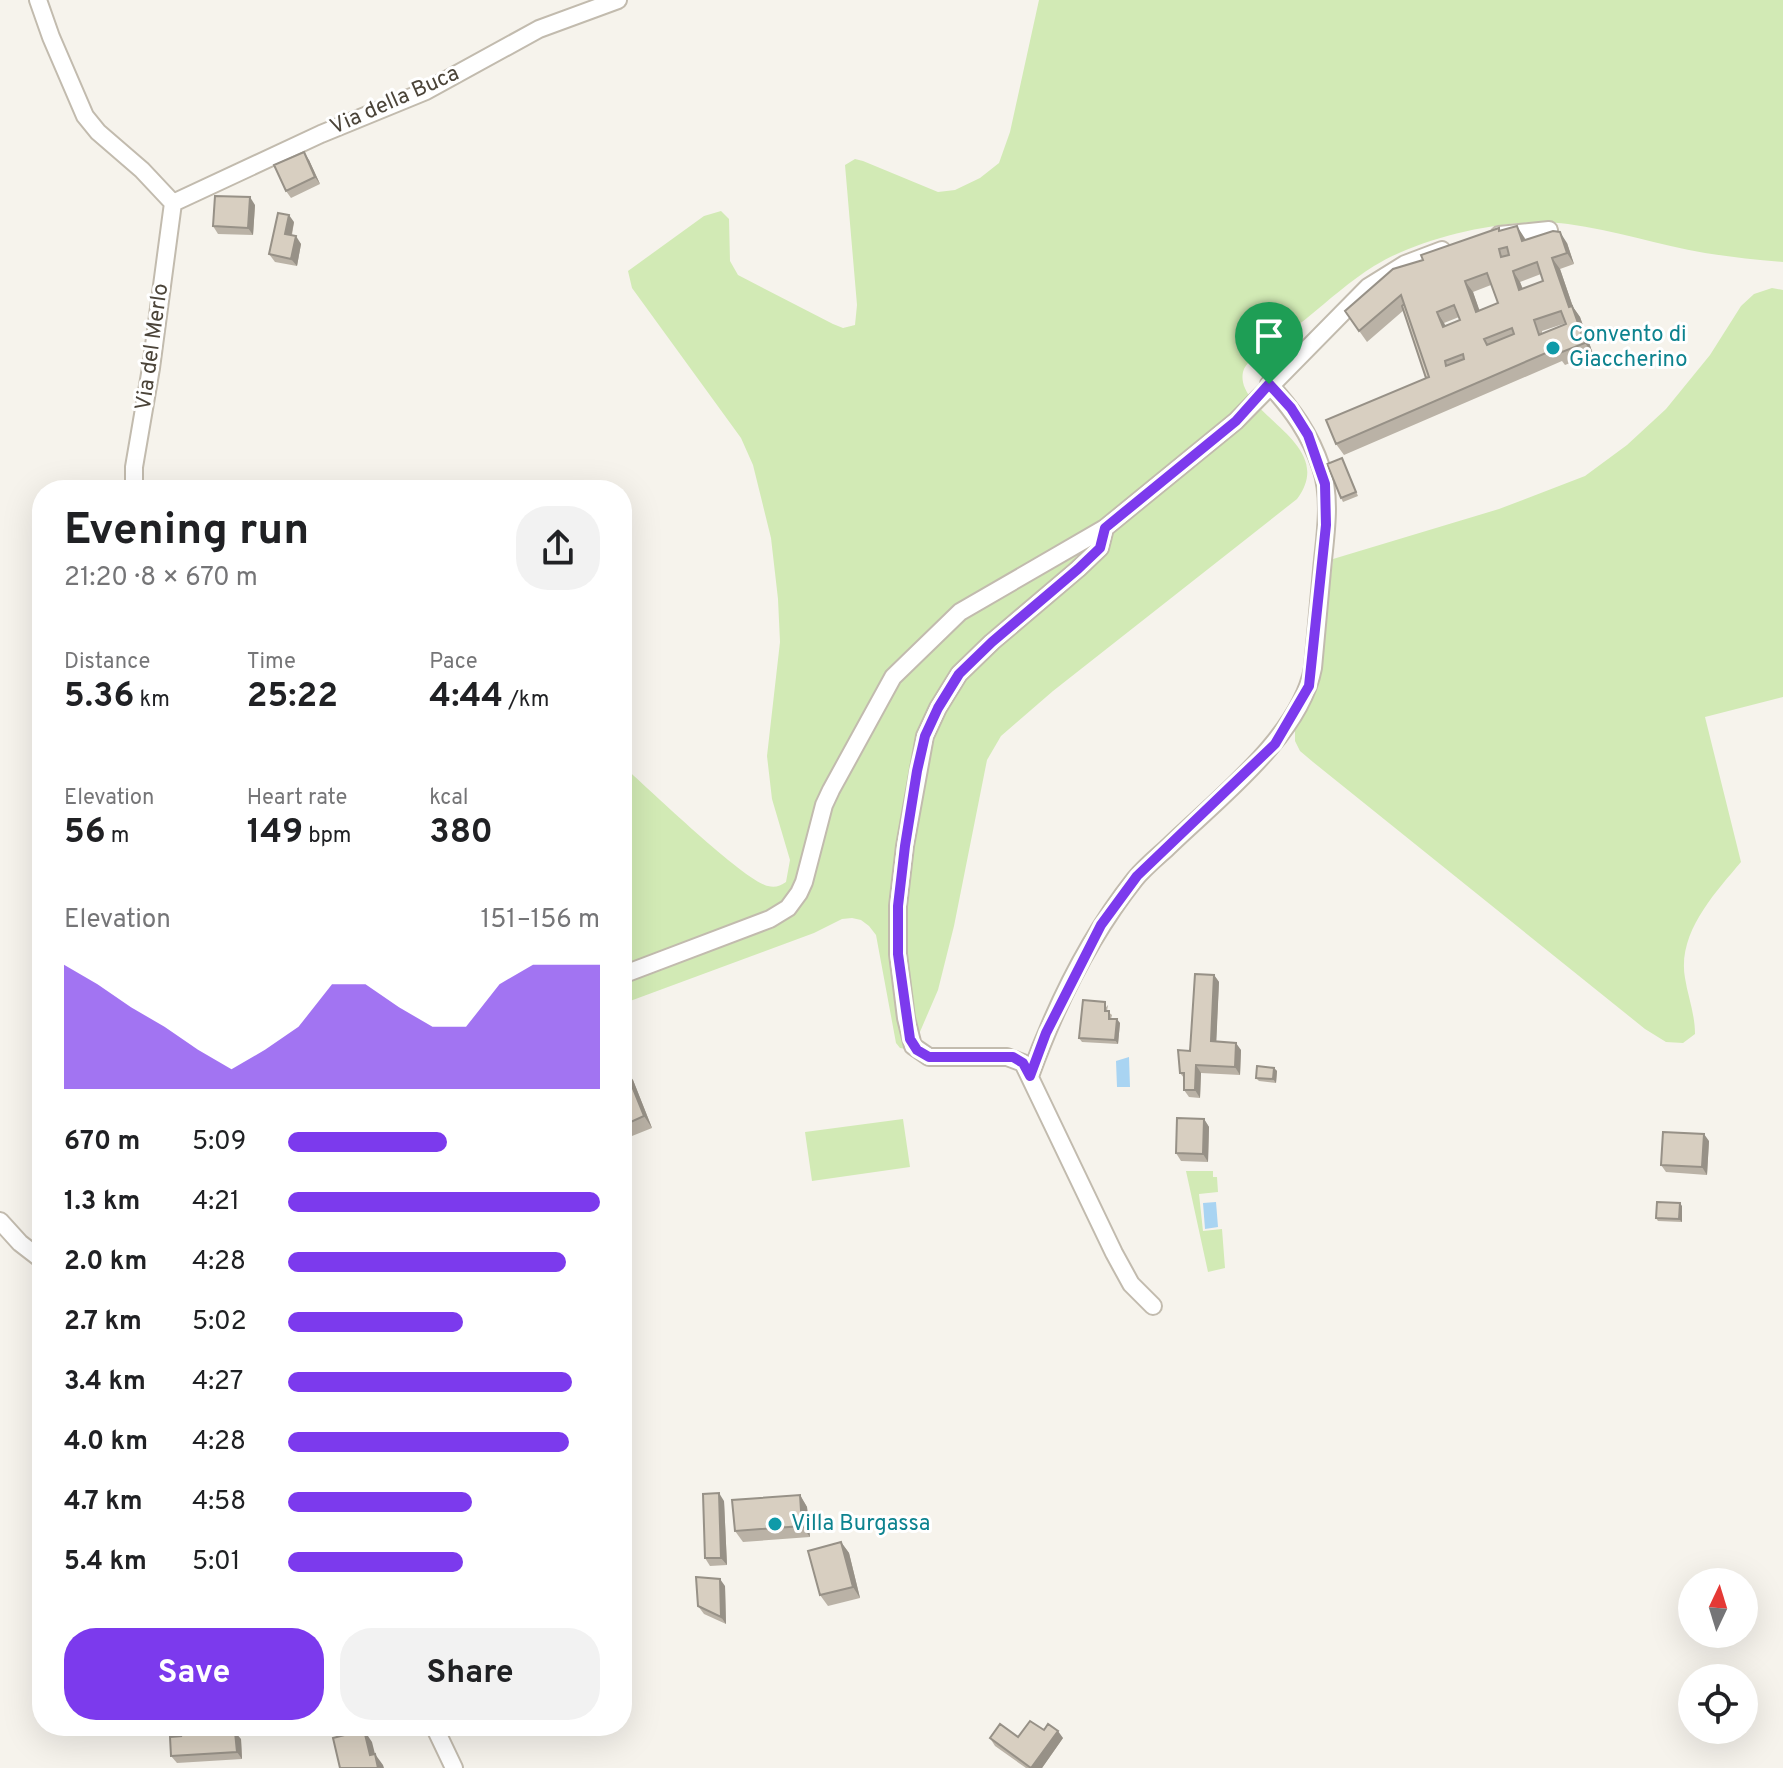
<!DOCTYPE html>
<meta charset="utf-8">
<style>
body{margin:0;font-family:Overpass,sans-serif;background:#f2f2f2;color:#202124;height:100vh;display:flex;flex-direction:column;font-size:30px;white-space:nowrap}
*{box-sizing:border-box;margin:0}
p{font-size:26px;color:#757577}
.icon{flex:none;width:44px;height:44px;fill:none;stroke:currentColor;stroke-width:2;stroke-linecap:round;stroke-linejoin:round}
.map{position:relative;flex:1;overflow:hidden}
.panel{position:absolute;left:32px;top:480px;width:600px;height:1256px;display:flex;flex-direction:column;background:#fff;border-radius:32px;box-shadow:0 8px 32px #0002}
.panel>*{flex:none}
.needle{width:52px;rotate:4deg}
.fabs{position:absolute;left:1678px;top:1568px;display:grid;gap:16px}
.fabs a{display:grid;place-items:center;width:80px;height:80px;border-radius:50%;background:#fff;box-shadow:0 8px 32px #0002;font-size:40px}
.pin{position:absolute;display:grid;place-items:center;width:68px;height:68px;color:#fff;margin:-82px -34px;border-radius:50% 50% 50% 0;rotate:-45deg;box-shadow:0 0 8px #0007}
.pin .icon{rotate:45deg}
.round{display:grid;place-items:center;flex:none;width:84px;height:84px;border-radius:32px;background:#f2f2f2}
.summary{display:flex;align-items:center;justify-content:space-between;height:136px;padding:0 32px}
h1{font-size:44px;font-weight:700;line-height:60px}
.metrics{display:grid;grid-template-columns:repeat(3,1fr);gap:12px;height:136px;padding:8px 32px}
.metrics div{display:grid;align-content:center}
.metrics b{font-size:34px;font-weight:700}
.metrics small{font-size:22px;font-weight:400}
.metrics p{font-size:22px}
.chart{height:224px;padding:16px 32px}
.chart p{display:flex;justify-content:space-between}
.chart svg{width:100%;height:144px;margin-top:8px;fill:#7c3aed;opacity:.7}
.primary-button{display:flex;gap:16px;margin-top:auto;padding:16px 32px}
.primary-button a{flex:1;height:92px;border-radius:32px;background:#7c3aed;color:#fff;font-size:32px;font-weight:700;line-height:92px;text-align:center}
.primary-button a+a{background:#f2f2f2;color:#202124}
ul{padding:0 32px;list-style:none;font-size:26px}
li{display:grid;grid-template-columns:128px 96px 1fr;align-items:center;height:60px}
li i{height:20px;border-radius:10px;background:#7c3aed}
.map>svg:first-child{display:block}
.green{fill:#d2eab5}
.water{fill:#a9d4f2}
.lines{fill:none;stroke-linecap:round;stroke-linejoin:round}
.minor-casing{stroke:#c2bbae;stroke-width:20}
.minor{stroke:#fff;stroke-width:16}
.wall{fill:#bab2a6;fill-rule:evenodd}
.shaded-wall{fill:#979187}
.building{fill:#d8cfc1;stroke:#979187;stroke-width:2;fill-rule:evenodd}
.route-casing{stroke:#fff;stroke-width:16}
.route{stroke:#7c3aed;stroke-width:10}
.culture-dot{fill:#0f9aa8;stroke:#fff;stroke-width:3}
.labels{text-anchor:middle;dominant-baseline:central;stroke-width:6;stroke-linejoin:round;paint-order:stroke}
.street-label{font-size:22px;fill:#4b4439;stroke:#fff}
.culture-label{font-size:22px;fill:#0d838f;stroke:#fff;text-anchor:start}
</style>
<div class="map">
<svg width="1783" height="1768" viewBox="0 0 1783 1768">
<rect width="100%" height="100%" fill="#f6f3ec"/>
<path class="green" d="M1039 0H1783V262C1757 260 1730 257 1705 253 1659 245 1614 230 1568 224 1511 216 1423 236 1374 266 1350 281 1329 300 1307 318 1293 330 1246 356 1243 372 1234 414 1340 442 1297 499L1053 691 1001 736 987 760 954 926 938 990 916 1041 906 1049 900 1048 896 1043 876 935 869 926 861 920 852 918 842 919 814 933 622 1004V765C647 787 744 881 768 886 775 888 780 886 786 882L790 860 772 799 767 756 780 642 778 599 771 538 753 465 741 438 632 288 628 271 704 216 721 211 729 219 730 261 738 275 833 324 843 328 855 325 857 305 845 165 855 159 863 161 938 192 955 190 980 178 999 163 1010 132Z
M1772 288 1783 290V697L1705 717 1741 862C1715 893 1677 933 1685 978 1688 997 1695 1014 1695 1034L1683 1043 1666 1042 1645 1029 1313 762 1300 751 1295 741V729L1318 681 1333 559 1499 509 1585 476 1627 445 1666 409 1710 355 1741 306 1754 294Z
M903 1119 910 1167 812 1181 805 1132Z
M1186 1171H1213V1177H1217L1218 1192 1199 1194 1203 1231 1222 1229 1225 1268 1208 1272Z"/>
<path class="water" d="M1129 1057 1130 1087H1117L1116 1061Z
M1216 1202 1218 1227 1205 1229 1203 1203Z"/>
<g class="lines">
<g class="minor-casing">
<path id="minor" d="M38 0 51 37 85 116 98 132 142 170 173 203
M173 203 321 134 426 91 539 29 618 0
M1499 235 1549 230
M134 490V467L151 368 173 203
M1105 528 1100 548 1078 569 992 642 959 674 938 708 925 736 905 846 898 906V954L906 1018 913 1046 929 1057H1007L1023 1063 1114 1253 1131 1284 1153 1306
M622 975 770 919 788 908 799 893 804 882 824 805 831 790 893 677 960 612 1105 528 1236 421 1368 287 1405 264 1442 250
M1030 1076C1055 1007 1089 937 1135 879 1144 868 1156 858 1166 849 1215 801 1300 737 1313 668 1316 635 1319 603 1322 570 1325 536 1332 500 1321 467 1310 434 1292 409 1269 384
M0 1221 20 1243 42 1260
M434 1726 454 1768"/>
</g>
<use href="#minor" class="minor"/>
</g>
<path class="wall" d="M309 160 320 184 291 198 286 191Z
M255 205 253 235 218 234 213 226Z
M294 222 292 235 301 244 297 266 275 262 269 254Z
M1499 228 1500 231 1524 237 1526 240 1567 243 1574 264 1560 269 1573 307 1580 317 1593 354 1565 365 1562 361 1344 455 1336 444 1426 378 1404 310 1367 342 1345 311 1423 260ZM1541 274 1543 281 1523 289 1520 282ZM1491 285 1498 303 1479 310 1473 292ZM1459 317 1460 320 1446 326 1444 323ZM1566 323V324L1542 333V331Z
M1342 458 1358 496 1343 502 1341 498Z
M1214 975 1219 982 1216 1041 1241 1050 1240 1075 1201 1073 1200 1098 1189 1097 1184 1090V1078L1180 1073 1190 1051Z
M1108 1005 1107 1011 1112 1015 1111 1019 1120 1023 1118 1044 1082 1042 1079 1038Z
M1274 1068 1277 1071 1276 1083 1259 1081 1256 1078Z
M622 1071 633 1080 652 1128 622 1140Z
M1204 1119 1209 1127 1208 1162 1181 1161 1176 1153Z
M1709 1141 1707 1175 1666 1172 1661 1165Z
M1682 1206V1222L1658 1221 1656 1218Z
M800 1495 807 1507 810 1537 743 1542 735 1531Z
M724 1501 727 1565 710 1566 705 1558Z
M841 1542 849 1553 860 1598 828 1606 820 1595Z
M725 1586 726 1624 704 1614 698 1606Z
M1044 1730 1063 1738 1042 1768H1026L995 1746 990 1738 1018 1737Z
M216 1733 241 1739 242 1759 177 1763 171 1756Z"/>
<path class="shaded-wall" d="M304 152 309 160 320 184 315 177Z
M250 197 255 205 253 235 248 228Z
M289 215 294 222 290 242 285 234Z
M1517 226 1524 237 1530 252 1522 241Z
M1560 232 1567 243 1574 264 1567 253Z
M296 236 301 244 297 266 291 259Z
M1552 258 1560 269 1573 307 1580 317 1593 354 1585 343 1569 307Z
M1513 271 1520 282 1527 301 1519 290Z
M1465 281 1473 292 1484 323 1476 312Z
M1437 312 1444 323 1450 338 1443 327Z
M1214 975 1219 982 1216 1049 1211 1041Z
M1117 1019 1120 1023 1118 1044 1115 1040Z
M1236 1043 1241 1050 1240 1075 1235 1067Z
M1196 1065 1201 1073 1200 1098 1195 1090Z
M1274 1068 1277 1071 1276 1083 1273 1079Z
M625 1069 633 1080 652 1128 644 1116Z
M1204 1119 1209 1127 1208 1162 1203 1154Z
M1704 1134 1709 1141 1707 1175 1702 1167Z
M1680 1203 1682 1206V1222L1679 1219Z
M719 1493 724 1501 727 1565 721 1558Z
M800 1495 807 1507 810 1537 802 1526Z
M841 1542 849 1553 860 1598 853 1587Z
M720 1579 725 1586 726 1624 721 1617Z
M364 1730 372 1742 378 1766 370 1755Z
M1058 1731 1063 1738 1042 1768H1031Z
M235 1732 241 1739 242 1759 237 1752Z
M375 1754 383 1765 384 1768H378Z"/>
<path class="building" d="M304 152 315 177 286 191 274 165Z
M215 196 250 197 248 228 213 226Z
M278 213 289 215 285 234 296 236 291 259 269 254Z
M1517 226 1522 241 1553 231 1560 232 1567 253 1552 258 1569 307 1572 306 1585 343 1557 354 1555 349 1336 444 1326 420 1429 377 1401 295 1359 331 1345 311 1393 269 1423 260 1421 255 1499 228V231ZM1507 247 1509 255 1501 257 1499 249ZM1537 262 1543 281 1519 290 1513 271ZM1487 273 1498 303 1476 312 1465 281ZM1454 305 1460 320 1443 327 1437 312ZM1561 311 1566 324 1539 335 1534 320ZM1512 328 1514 334 1487 345 1484 339ZM1463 354 1464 359 1446 366 1445 361Z
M1404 304 1429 377 1426 378 1402 306Z
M1342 458 1356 492 1341 498 1327 464Z
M1195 974 1214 975 1211 1041 1236 1043 1235 1067 1196 1065 1195 1090H1184V1073H1180L1178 1050 1190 1051Z
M1083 1000 1105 1002V1011H1109V1019H1117L1115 1040 1079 1038Z
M1257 1066 1274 1068 1273 1079 1256 1078Z
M625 1069 644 1116 622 1126V1071Z
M1177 1118 1204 1119 1203 1154 1176 1153Z
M1663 1132 1704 1134 1702 1167 1661 1165Z
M1657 1202 1680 1203 1679 1219 1656 1218Z
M719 1493 721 1558H705L703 1494Z
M800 1495 802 1526 735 1531 732 1500Z
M841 1542 853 1587 820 1595 808 1551Z
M696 1577 720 1579 721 1617 698 1606Z
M1030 1721 1044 1730 1048 1724 1058 1731 1031 1768 990 1738 1000 1724 1018 1737Z
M178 1726H211L213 1733 235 1732 237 1752 171 1756 170 1737 181 1736Z
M364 1730 370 1755 375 1754 378 1768H340L333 1738Z"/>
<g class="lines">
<g class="route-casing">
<path id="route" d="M1269 384 1291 408 1308 435 1325 484 1326 525 1309 686 1275 744 1137 876 1101 925 1046 1033 1030 1076 1023 1063 1013 1057H929L917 1050 910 1039 898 954V906L905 846 917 771 925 736 938 708 959 674 992 642 1078 569 1100 548 1105 528 1236 421Z"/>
</g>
<use href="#route" class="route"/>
</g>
<g class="culture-dot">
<circle cx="1553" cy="348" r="8"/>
<circle cx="775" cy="1524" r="8"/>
</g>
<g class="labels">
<g class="street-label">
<text transform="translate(395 101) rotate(-24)">Via della Buca</text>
<text transform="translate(153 347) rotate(-82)">Via del Merlo</text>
</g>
<g class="culture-label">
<text x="1569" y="335">Convento di<tspan x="1569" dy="25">Giaccherino</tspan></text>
<text x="791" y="1524">Villa Burgassa</text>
</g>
</g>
</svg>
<div class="fabs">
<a><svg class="needle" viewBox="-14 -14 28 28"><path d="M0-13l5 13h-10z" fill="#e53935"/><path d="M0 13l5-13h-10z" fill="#757577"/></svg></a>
<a><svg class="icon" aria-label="locate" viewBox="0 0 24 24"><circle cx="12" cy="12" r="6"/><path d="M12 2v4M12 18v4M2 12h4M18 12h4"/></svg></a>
</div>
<div class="pin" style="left:1269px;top:384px;background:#1e9e55"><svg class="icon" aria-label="arrive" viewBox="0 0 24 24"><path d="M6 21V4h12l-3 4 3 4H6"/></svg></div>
<section class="panel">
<div class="summary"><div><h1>Evening run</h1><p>21:20 · 8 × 670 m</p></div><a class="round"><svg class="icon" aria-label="share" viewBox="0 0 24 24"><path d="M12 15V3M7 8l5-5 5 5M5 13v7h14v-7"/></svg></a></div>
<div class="metrics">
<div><p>Distance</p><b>5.36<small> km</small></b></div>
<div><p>Time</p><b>25:22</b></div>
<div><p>Pace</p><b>4:44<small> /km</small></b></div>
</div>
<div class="metrics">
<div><p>Elevation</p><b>56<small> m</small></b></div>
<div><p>Heart rate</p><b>149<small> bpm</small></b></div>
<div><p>kcal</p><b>380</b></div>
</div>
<div class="chart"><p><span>Elevation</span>151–156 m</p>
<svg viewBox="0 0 160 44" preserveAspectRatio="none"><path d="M0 44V6L10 12L20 19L30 25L40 32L50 38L60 32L70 25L80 12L90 12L100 19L110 25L120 25L130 12L140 6L150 6L160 6V44z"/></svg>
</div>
<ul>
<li><b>670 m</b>5:09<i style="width:51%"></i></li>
<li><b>1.3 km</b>4:21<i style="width:100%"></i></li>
<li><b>2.0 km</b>4:28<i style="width:89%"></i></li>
<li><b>2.7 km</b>5:02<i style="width:56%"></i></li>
<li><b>3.4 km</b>4:27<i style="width:91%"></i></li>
<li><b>4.0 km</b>4:28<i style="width:90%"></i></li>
<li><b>4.7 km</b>4:58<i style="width:59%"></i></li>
<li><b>5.4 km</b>5:01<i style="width:56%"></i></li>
</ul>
<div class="primary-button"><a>Save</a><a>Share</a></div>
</section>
</div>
